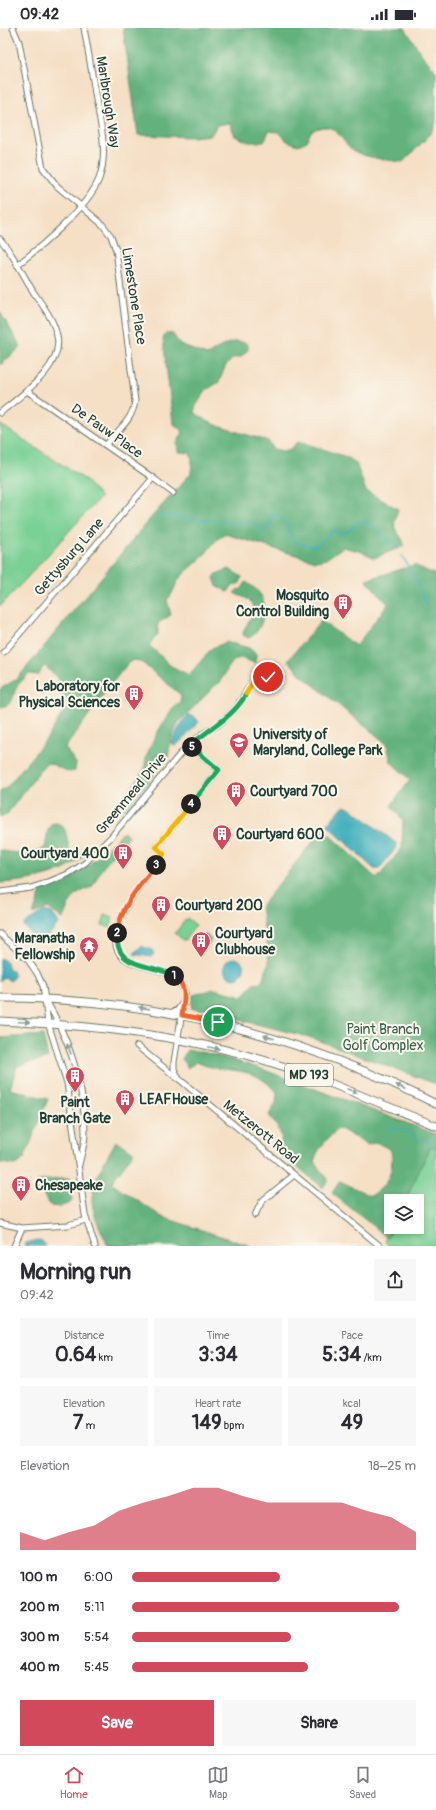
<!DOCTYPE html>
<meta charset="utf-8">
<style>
body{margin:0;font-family:Pangolin,sans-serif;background:#f7f7f7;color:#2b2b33;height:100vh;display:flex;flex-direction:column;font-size:15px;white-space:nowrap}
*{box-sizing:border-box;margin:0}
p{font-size:13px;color:#7c7c81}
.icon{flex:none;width:22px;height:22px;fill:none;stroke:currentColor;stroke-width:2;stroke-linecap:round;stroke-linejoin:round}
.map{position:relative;height:1218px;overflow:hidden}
.sheet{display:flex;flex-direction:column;background:#fff;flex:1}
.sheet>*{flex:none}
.buttons{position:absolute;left:384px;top:1166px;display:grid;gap:8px}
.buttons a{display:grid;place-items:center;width:40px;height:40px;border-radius:0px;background:#fff;box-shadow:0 2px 6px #0003;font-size:20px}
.pin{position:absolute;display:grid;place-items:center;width:34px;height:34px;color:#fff;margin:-17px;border:2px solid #fff;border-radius:50%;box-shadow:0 1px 4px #0007}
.km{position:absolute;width:20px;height:20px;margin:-10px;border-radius:50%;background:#222;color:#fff;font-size:11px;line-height:20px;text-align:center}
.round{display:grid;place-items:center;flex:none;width:42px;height:42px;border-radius:0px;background:#f7f7f7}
.summary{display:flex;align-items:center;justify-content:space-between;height:68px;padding:0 20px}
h1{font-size:22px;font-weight:700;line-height:30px}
.figures{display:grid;grid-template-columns:repeat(3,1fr);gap:6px;height:68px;padding:4px 20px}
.figures div{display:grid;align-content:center;border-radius:0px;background:#f7f7f7;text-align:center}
.figures b{font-size:20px;font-weight:700}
.figures small{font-size:11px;font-weight:400}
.figures p{font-size:11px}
.chart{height:112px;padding:8px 20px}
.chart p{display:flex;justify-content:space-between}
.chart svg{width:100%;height:72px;margin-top:4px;fill:#d1495b;opacity:.7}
.cta{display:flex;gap:8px;margin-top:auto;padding:8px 20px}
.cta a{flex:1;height:46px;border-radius:0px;background:#d1495b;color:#fff;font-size:16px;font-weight:700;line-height:46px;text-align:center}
.cta a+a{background:#f7f7f7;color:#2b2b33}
ul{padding:0 20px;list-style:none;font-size:13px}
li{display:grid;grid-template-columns:64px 48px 1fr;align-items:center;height:30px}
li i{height:10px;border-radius:5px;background:#d1495b}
.status{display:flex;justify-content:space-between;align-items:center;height:28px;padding:0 20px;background:#fff;direction:ltr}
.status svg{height:11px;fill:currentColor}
.tab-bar{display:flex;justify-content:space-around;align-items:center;height:56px;border-top:1px solid #e1e1e2;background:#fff;font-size:11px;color:#7c7c81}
.tab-bar a{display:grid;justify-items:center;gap:2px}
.tab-bar .current{color:#d1495b}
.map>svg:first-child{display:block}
.green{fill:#7ad095;stroke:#4c8664}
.forest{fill:#63b27e;stroke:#417859}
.water{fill:#3fafbb;stroke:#2f7678}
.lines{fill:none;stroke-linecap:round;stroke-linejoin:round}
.stream{stroke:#3fafbb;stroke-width:1.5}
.minor-casing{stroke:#6a7667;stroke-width:7}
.major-casing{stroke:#6a7667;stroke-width:9}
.minor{stroke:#fff;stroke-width:5}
.major{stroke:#fff;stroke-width:7}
.oneway{fill:#8f9e9a}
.split-1-casing{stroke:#fff;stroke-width:8}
.split-2-casing{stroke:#fff;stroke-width:8}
.split-3-casing{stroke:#fff;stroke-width:8}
.split-4-casing{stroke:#fff;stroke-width:8}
.split-5-casing{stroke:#fff;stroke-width:8}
.split-6-casing{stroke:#fff;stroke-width:8}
.split-7-casing{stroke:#fff;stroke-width:8}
.split-1{stroke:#f0652b;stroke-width:5}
.split-2{stroke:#22a559;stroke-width:5}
.split-3{stroke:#f0652b;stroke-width:5}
.split-4{stroke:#f5b400;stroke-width:5}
.split-5{stroke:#22a559;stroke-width:5}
.split-6{stroke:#22a559;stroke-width:5}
.split-7{stroke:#f5b400;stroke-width:5}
.labels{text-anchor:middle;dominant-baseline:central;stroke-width:4;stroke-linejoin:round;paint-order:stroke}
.shield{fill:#fbf7ec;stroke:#61756b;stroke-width:1}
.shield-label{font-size:13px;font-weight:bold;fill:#1f3d34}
.street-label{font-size:14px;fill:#1f3d34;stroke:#fbf7ec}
.poi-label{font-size:14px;font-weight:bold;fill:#1f3d34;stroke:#fbf7ec;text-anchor:start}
.park-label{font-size:14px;fill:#36624c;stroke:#fbf7ec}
</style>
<div class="status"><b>09:42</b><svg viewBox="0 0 49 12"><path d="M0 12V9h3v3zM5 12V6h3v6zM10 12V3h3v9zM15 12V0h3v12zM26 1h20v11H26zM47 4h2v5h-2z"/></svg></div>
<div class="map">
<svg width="436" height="1218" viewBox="0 0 436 1218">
<rect width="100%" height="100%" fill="#fbf7ec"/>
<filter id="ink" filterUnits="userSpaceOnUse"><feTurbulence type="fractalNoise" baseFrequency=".025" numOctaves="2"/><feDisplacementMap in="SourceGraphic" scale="8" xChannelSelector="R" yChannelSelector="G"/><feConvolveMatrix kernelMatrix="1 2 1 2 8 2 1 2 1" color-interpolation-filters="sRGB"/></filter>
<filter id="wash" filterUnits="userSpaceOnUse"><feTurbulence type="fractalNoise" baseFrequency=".012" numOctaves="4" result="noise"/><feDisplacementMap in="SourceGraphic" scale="16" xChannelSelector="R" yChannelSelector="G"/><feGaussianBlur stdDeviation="0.9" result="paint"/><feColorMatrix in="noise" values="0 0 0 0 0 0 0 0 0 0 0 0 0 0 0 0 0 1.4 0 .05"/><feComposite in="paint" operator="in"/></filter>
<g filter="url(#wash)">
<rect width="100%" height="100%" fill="#f5dfc5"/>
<path class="green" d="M1 397 84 451 101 469C66 505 35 543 0 578Z
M105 887 113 890 110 899 102 897Z
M187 890 196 897 184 913 175 905Z
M426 1113 436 1114V1218H389L385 1214 391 1199H417V1173H402Z"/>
<path class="forest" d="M123 0H405L422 27 436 43V95L429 108 403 134C388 132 373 131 358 125 338 116 340 89 311 103L307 113 298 117 287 113 279 104 269 103 264 114H249L235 108 230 95 217 97 211 107 192 109 138 107Z
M0 284 21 319 0 337Z
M166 305 173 306 180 317 207 327C221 319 232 309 248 316V322L241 329 233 330 225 339 219 354 206 362 196 378 194 384 209 394 221 399 268 413 274 421 283 423 291 421 296 415 301 414 347 429 356 435 366 463 398 481C397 487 393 495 395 500 398 507 404 510 404 518L374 530 363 524 343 519 326 531 316 533 225 506C216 511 212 517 206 525 199 534 189 540 181 549 175 554 175 564 167 572L171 587 158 595V606L149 617 171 638 189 647 212 620 227 614 249 620 256 626 255 635C250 634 244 630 240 630 229 631 224 653 215 658L178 695 171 712 168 729 128 780 123 782 119 779V775L145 741C143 724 165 692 174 678L180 674 181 667 140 633 134 632 129 634 108 660 65 720 76 735 75 743 69 744 49 735 45 736 7 786 0 789V764L8 758 48 709 69 675C61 670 58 663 61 654L45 638 42 640 39 647 29 646C25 650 20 654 17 658 11 669 16 677 0 679V661L17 651 149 492 191 445 192 431 190 425 178 424 177 416 183 404 173 395 163 311Z
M414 537 436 547V1056L309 1009 191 980 193 967 214 961 243 968 253 956 261 955 269 934 261 878 323 801 377 851 402 820 403 792 391 778 410 752 391 734 387 716 300 646 288 632 321 593 356 618 388 576 366 552Z
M229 541 242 549 240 555 232 558 228 564 217 558 214 550 216 546Z
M246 554C252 558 259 563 262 569 268 581 261 606 248 610L243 607C243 597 262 581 249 572 245 569 239 568 234 565L238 561 241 562Z
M54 795C69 795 66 813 70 824L74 827 82 825 83 829C60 849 29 853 0 855V822C14 826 31 826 45 820L48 801Z
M123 804 129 808 101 842 92 859C73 866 70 872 63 891L48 880 33 886 42 861C78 849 97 832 123 804Z
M43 1007 48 1030 17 1038 10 1061 48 1071 24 1131 15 1137 0 1135V1010Z
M187 1022 207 1025 256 1039 436 1106V1120H430L405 1173H391V1199H393L388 1210 332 1165 340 1153 371 1168C389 1157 394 1143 391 1122L376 1114 368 1117 339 1100C332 1106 311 1126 316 1135 318 1141 324 1146 328 1151L323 1160 277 1122C288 1110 276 1098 269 1087L276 1075 277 1064C273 1060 268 1055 263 1052 244 1038 217 1045 197 1034L187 1040 182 1031Z
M116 1113 134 1124 111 1155 162 1189 251 1218H108C102 1204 92 1187 92 1171 93 1150 107 1130 116 1113Z
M69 1150 72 1172 70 1175 59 1179 51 1178 40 1162 38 1153Z"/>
<path class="water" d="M188 687 195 689 199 694 176 718 173 717 172 714C176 705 181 694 188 687Z
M343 778 349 779 396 815V820L379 841H374L327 797Z
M44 883 52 885 59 895 44 913H39L30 908V904L23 898 25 895Z
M206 907 210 910V913L203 922 197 917 202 908Z
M141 918 152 922 154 926 151 929 134 926Z
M0 930 7 934 9 942 12 943 14 948 11 953 4 950 0 953Z
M224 940a10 10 0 1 1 20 0a10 10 0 1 1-20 0Z
M38 1212 42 1213 46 1218H24L26 1215Z"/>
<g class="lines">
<path class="stream" d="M159 487 245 496 254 495 264 502 270 498 271 488 276 487C289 491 286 508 297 515 304 515 311 520 318 517 325 513 327 503 335 502L340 506 349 503 357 493 372 496C380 507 391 511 398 522
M402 528C407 536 412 544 417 553 425 567 420 574 436 584
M389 1098 409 1104 416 1110 436 1116"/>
</g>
</g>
<g filter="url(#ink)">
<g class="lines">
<g class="minor-casing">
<path id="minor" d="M13 0 19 14 43 140 57 158 102 196 111 208 116 222 135 373C133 392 117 403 106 417
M0 211C14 227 23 247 34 265 43 278 54 292 57 308 64 339 21 367 0 385
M17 237C41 219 88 179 99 151 109 124 100 94 95 66 92 44 88 22 84 0
M27 363 153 450 173 465
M4 624 153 450
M190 718 219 742 156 819 164 826C150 844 89 914 129 933 150 943 177 940 185 965L174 1034V1041L179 1051 380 1218
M0 864 31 860 46 855 68 846 85 835 111 809 181 725 202 706 218 697 236 680 257 646 277 654
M0 906 28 932 37 945 43 958 48 995 67 1055 85 1187 95 1218
M47 974C70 1014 85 1060 85 1106 85 1116 81 1127 79 1137
M137 1018 177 1050
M255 1187 262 1173 294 1147
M0 1195 22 1200
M14 1218 22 1200 68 1197 86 1192"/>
</g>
<g class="major-casing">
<path id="major" d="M0 970C154 970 298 1006 436 1076
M172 985 178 983 184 975
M0 993C83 997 166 1005 246 1027 312 1045 373 1073 436 1098"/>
</g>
<use href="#minor" class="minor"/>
<use href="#major" class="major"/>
</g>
<defs><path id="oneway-solid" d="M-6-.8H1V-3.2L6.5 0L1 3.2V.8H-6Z"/></defs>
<g class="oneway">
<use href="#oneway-solid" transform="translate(144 980) rotate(-172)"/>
<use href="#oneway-solid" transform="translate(24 994) rotate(2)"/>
<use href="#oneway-solid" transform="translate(269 1009) rotate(-164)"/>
<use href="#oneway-solid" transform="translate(214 1020) rotate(12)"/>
<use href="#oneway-solid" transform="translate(69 1021) rotate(-111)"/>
<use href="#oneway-solid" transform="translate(401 1059) rotate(-155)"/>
<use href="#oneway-solid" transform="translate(352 1063) rotate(22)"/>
</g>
</g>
<g class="lines" filter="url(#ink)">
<g class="split-1-casing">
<path id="split-1" d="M174 948C188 958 184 972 182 987L218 994"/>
</g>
<g class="split-2-casing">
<path id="split-2" d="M117 905C115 943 150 934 174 948"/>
</g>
<g class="split-3-casing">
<path id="split-3" d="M117 905C121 878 139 858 156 837"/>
</g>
<g class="split-4-casing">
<path id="split-4" d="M156 837 164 826 156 819 191 776"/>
</g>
<g class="split-5-casing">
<path id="split-5" d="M191 776 219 742 192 719"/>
</g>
<g class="split-6-casing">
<path id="split-6" d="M192 719 190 718C209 700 233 690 246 666"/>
</g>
<g class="split-7-casing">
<path id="split-7" d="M246 666 257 646 268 649"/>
</g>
<use href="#split-1" class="split-1"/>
<use href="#split-2" class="split-2"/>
<use href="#split-3" class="split-3"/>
<use href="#split-4" class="split-4"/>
<use href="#split-5" class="split-5"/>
<use href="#split-6" class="split-6"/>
<use href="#split-7" class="split-7"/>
</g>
<defs>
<g id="building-pin" transform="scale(1)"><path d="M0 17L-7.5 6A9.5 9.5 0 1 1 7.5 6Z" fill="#d1495b" stroke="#fbf7ec"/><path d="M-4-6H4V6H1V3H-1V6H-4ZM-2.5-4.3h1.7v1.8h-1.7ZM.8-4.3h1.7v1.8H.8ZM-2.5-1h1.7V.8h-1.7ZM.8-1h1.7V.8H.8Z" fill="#fff"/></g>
<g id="university-pin" transform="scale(1)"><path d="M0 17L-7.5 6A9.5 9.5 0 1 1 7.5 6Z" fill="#d1495b" stroke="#fbf7ec"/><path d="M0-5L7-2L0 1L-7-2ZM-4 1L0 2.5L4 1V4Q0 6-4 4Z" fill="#fff"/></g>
<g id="temple-pin" transform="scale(1)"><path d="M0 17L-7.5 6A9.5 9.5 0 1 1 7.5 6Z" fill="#d1495b" stroke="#fbf7ec"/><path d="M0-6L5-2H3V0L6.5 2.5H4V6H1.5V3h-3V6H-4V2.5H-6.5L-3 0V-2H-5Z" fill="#fff"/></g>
</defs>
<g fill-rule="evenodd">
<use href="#building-pin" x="343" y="575"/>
<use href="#building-pin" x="134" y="666"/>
<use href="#university-pin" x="239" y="714"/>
<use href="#building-pin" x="236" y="763"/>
<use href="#building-pin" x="222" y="806"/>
<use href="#building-pin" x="123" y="825"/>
<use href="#building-pin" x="161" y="877"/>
<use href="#building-pin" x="201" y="913"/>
<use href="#temple-pin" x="89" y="918"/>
<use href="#building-pin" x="75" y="1048"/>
<use href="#building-pin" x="125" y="1071"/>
<use href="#building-pin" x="21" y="1157"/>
</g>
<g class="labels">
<rect class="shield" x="285" y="1036" width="48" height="22" rx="3"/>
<g class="shield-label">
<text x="309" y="1047">MD 193</text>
</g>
<g class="street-label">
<text transform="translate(108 74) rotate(81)">Marlbrough Way</text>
<text transform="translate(134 268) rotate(81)">Limestone Place</text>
<text transform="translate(107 403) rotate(35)">De Pauw Place</text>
<text transform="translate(69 529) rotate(-49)">Gettysburg Lane</text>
<text transform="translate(131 766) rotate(-50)">Greenmead Drive</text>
<text transform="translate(261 1104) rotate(39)">Metzerott Road</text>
</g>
<g class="poi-label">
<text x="329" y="567" text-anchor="end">Mosquito<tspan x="329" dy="16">Control Building</tspan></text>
<text x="120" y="658" text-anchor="end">Laboratory for<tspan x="120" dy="16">Physical Sciences</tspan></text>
<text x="253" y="706">University of<tspan x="253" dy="16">Maryland, College Park</tspan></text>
<text x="250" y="763">Courtyard 700</text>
<text x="236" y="806">Courtyard 600</text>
<text x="109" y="825" text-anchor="end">Courtyard 400</text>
<text x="175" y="877">Courtyard 200</text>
<text x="215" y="905">Courtyard<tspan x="215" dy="16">Clubhouse</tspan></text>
<text x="75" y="910" text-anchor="end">Maranatha<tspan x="75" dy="16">Fellowship</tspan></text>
<text x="139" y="1071">LEAFHouse</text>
<text x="75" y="1074" text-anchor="middle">Paint<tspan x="75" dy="16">Branch Gate</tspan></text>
<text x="35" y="1157">Chesapeake</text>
</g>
<g class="park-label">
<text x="383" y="1001">Paint Branch<tspan x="383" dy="16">Golf Complex</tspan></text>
</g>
</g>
</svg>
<div class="buttons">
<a><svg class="icon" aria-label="layers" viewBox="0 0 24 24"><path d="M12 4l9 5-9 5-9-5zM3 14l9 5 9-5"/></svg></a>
</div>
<div class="pin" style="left:218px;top:994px;background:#1e9e55"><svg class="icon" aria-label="arrive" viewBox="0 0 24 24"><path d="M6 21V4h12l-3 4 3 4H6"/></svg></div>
<div class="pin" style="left:268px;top:649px;background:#d93025"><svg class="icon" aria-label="check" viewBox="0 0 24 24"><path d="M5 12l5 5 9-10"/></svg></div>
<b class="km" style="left:174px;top:948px">1</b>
<b class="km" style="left:117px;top:905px">2</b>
<b class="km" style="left:156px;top:837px">3</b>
<b class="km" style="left:191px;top:776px">4</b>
<b class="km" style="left:192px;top:719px">5</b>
</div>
<section class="sheet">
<div class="summary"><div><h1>Morning run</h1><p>09:42</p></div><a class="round"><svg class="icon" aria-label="share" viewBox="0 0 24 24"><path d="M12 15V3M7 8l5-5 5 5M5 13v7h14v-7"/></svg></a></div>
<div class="figures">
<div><p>Distance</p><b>0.64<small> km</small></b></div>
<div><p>Time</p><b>3:34</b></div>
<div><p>Pace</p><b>5:34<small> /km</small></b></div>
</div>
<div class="figures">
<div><p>Elevation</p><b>7<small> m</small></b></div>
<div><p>Heart rate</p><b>149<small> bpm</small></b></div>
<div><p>kcal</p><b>49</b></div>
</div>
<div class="chart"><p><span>Elevation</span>18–25 m</p>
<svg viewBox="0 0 160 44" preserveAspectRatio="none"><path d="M0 44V33L10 38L20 33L30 29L40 20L50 15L60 11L70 6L80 6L90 11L100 15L110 15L120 15L130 15L140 20L150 24L160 33V44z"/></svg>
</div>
<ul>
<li><b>100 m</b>6:00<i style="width:52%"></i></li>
<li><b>200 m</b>5:11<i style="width:94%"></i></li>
<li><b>300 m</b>5:54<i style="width:56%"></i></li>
<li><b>400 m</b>5:45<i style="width:62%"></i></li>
</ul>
<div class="cta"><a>Save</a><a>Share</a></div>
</section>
<nav class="tab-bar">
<a class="current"><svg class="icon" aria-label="home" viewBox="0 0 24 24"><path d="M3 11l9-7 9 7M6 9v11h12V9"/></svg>Home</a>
<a><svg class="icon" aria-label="map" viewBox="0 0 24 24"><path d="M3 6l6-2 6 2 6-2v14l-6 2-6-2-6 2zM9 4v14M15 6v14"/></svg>Map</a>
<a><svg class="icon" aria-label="saved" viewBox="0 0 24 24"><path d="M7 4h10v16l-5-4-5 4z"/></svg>Saved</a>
</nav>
